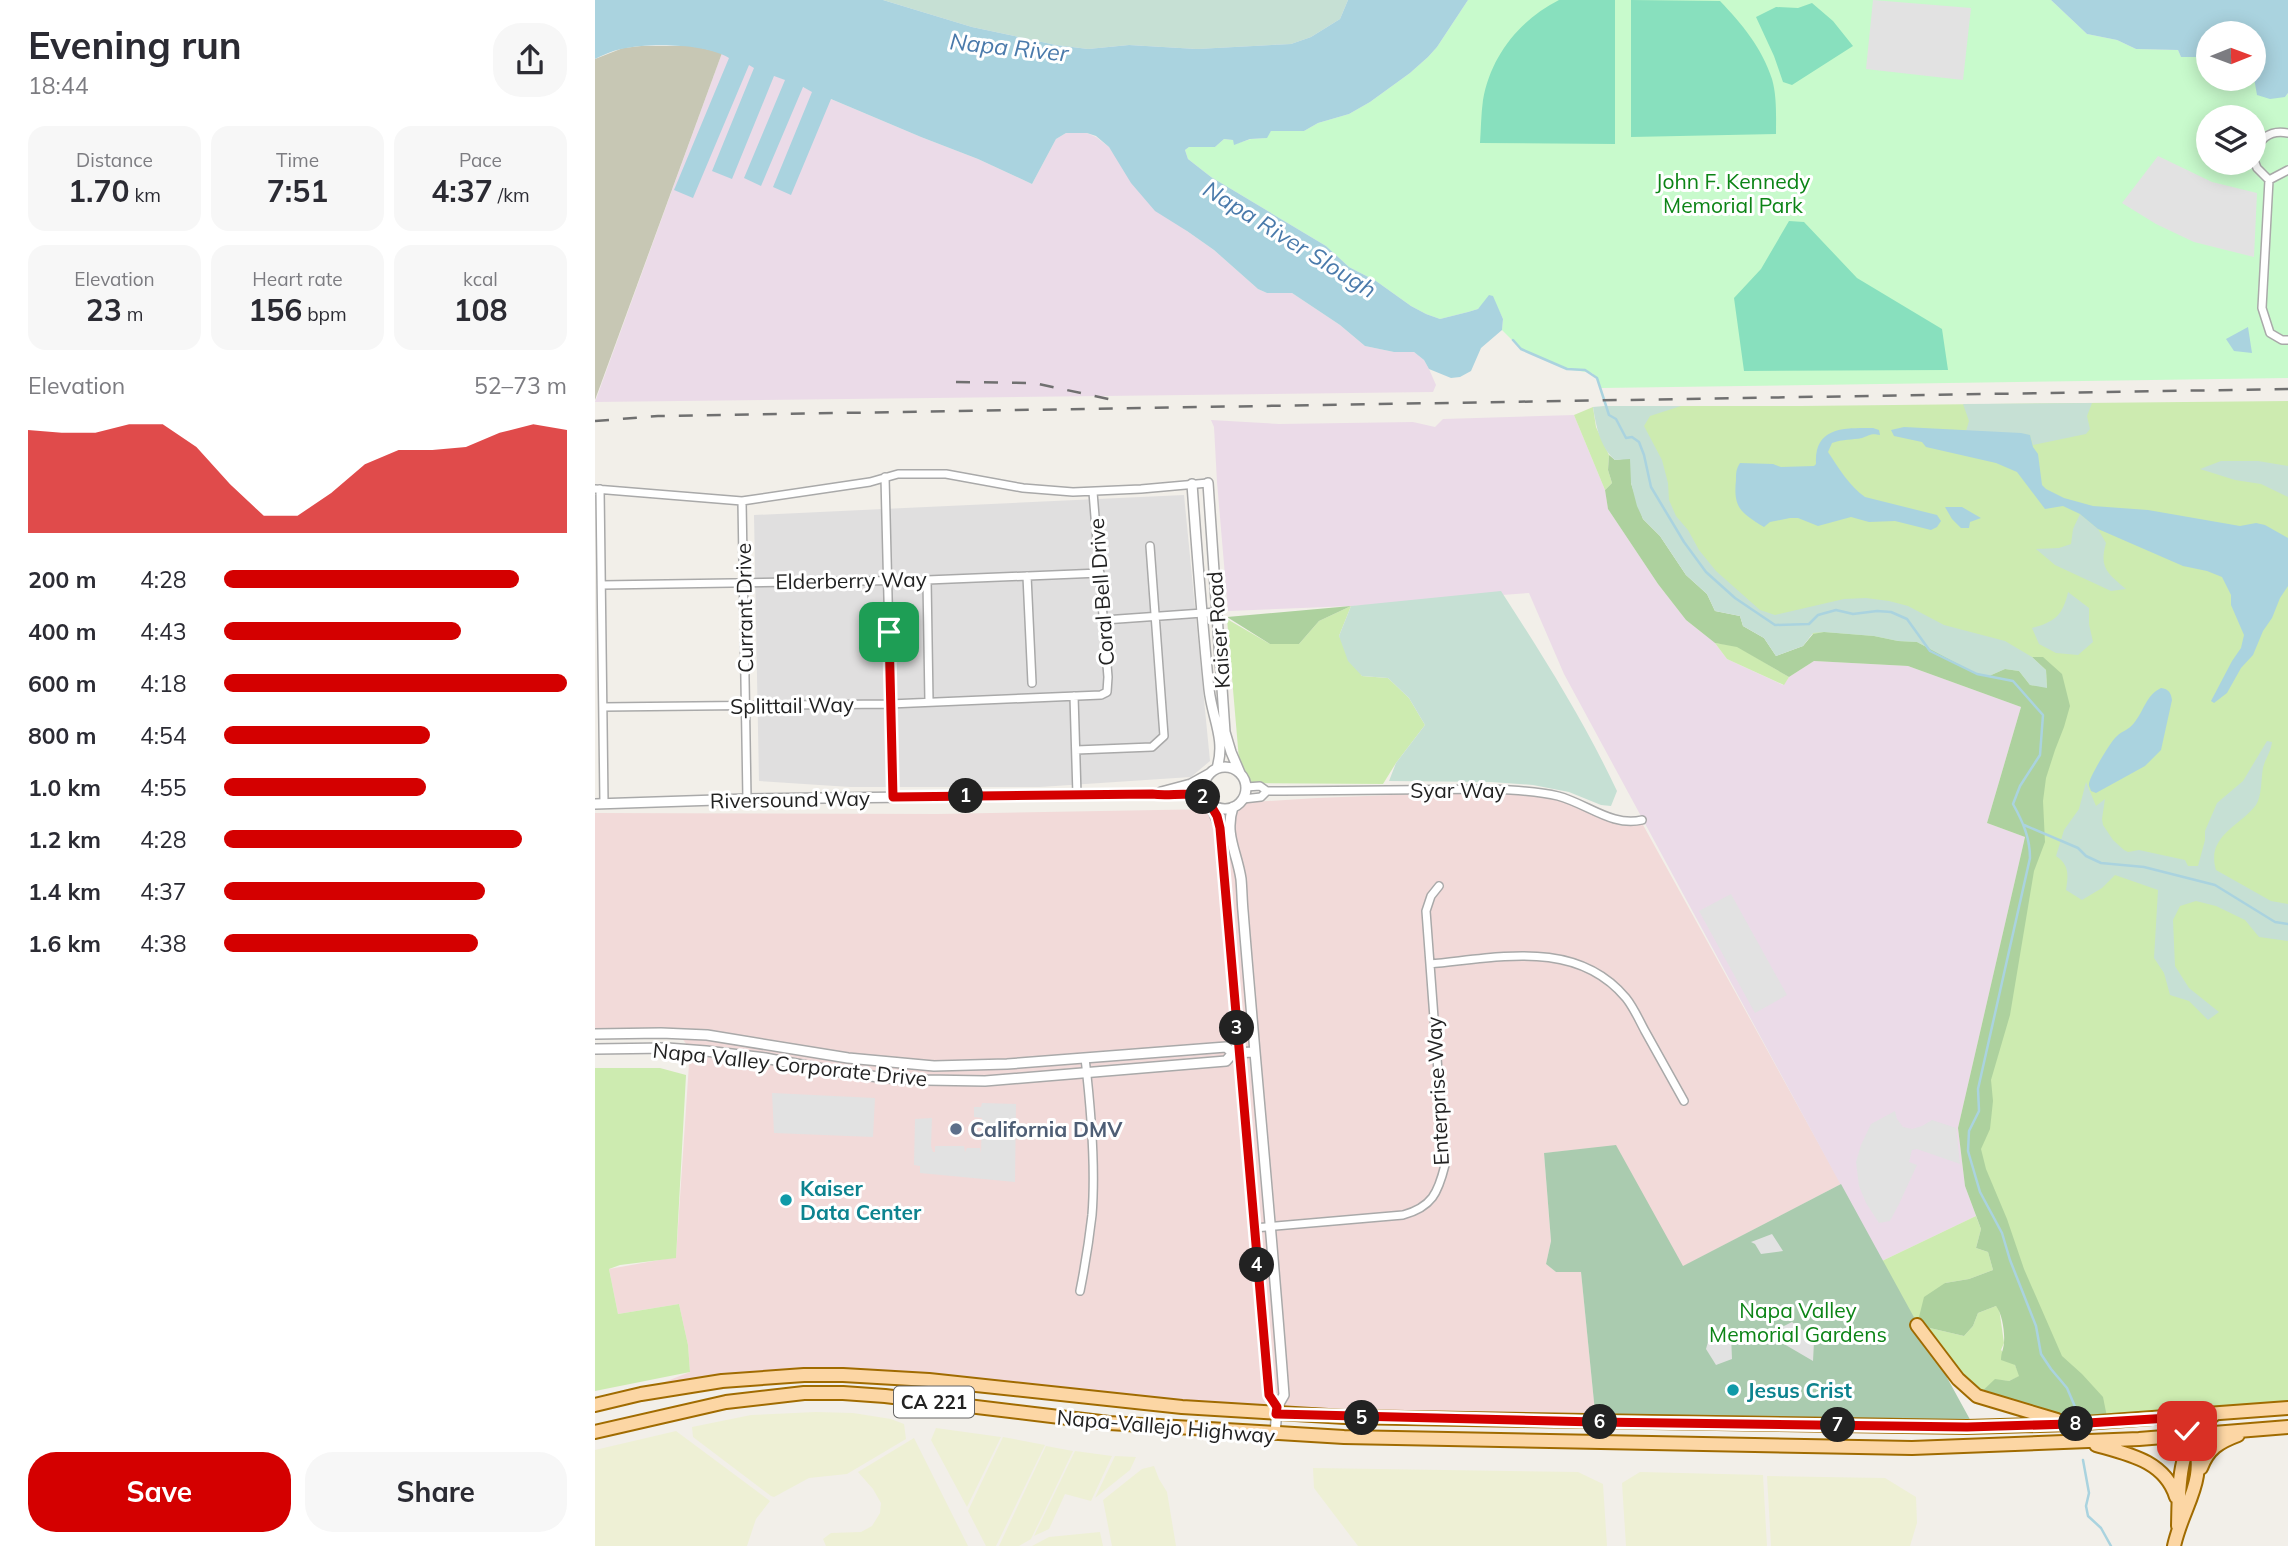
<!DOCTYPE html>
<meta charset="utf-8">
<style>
body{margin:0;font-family:Mulish,sans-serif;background:#f7f7f7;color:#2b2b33;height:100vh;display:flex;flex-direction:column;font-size:26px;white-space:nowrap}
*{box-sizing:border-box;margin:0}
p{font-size:23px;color:#7c7c81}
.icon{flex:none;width:38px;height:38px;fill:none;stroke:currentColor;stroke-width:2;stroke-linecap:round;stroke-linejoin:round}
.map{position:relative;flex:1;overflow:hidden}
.panel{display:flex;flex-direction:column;background:#fff;width:595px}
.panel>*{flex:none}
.needle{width:46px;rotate:89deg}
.controls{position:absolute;left:1601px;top:21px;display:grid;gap:14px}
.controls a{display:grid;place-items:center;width:70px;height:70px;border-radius:50%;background:#fff;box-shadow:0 4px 18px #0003;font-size:35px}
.pin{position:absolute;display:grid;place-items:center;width:60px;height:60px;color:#fff;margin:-30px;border-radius:14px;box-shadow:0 4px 10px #0006}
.km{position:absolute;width:35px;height:35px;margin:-18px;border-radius:50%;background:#222;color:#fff;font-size:19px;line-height:35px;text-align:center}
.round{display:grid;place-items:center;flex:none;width:74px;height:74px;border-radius:28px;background:#f7f7f7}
.summary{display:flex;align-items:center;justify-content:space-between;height:119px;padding:0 28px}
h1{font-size:38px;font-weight:700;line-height:52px}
.figures{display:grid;grid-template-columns:repeat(3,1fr);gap:10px;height:119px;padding:7px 28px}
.figures div{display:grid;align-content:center;border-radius:18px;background:#f7f7f7;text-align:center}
.figures b{font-size:30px;font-weight:700}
.figures small{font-size:19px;font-weight:400}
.figures p{font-size:19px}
.chart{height:196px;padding:14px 28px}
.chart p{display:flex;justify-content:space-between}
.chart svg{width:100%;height:126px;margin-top:7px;fill:#d40000;opacity:.7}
.action{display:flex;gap:14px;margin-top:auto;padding:14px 28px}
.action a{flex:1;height:80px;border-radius:28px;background:#d40000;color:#fff;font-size:28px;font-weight:700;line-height:80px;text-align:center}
.action a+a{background:#f7f7f7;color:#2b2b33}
ul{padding:0 28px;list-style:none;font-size:23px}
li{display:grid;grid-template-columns:112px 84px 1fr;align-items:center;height:52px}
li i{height:18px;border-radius:9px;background:#d40000}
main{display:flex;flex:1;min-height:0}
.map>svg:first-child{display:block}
.residential{fill:#e0dfdf}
.commercial{fill:#f2dad9}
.industrial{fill:#ebdbe8}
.construction{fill:#c7c7b4}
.farmland{fill:#eef0d5}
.grass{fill:#cdebb0}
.forest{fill:#add19e}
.wetland{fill:#c6e0d4}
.cemetery{fill:#aacbaf}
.park{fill:#c8facc;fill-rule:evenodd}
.pitch{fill:#88e0be}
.parking{fill:#e2e2e2}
.water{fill:#aad3df}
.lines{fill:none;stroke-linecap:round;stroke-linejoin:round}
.stream{stroke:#aad3df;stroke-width:2.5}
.minor-casing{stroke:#a9a9a9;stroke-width:10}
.tertiary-casing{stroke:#a9a9a9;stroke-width:12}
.primary-casing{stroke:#a06b00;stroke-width:16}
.minor{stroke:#fff;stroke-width:7}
.tertiary{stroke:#fff;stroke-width:9}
.primary{stroke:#fcd6a4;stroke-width:12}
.rail{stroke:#707070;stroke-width:2.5;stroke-dasharray:14 14;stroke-linecap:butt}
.route-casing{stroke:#fff;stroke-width:14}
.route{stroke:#d40000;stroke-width:9}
.service-dot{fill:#5c6f8a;stroke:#fff;stroke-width:2.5}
.culture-dot{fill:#0f9aa8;stroke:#fff;stroke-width:2.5}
.labels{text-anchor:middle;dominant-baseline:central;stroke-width:6;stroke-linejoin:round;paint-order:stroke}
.shield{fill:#fff;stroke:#646464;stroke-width:2}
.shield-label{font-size:19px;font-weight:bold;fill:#222}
.park-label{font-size:21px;fill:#0c8416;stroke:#fff}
.street-label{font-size:21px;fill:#222;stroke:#fff}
.service-label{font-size:21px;font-weight:bold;fill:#4e5e75;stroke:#fff;text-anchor:start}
.culture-label{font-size:21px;font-weight:bold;fill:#0d838f;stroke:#fff;text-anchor:start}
.water-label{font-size:23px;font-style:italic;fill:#4a7aab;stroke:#fff}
</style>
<main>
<section class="panel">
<div class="summary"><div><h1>Evening run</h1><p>18:44</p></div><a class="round"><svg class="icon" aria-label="share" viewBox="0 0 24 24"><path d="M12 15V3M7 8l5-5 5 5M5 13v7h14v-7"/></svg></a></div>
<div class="figures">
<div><p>Distance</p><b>1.70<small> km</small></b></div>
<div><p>Time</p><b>7:51</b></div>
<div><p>Pace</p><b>4:37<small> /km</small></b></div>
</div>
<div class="figures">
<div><p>Elevation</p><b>23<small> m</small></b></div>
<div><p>Heart rate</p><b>156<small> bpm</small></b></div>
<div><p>kcal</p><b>108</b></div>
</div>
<div class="chart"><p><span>Elevation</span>52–73 m</p>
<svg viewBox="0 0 160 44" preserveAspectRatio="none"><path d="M0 44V8L10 9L20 9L30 6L40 6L50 14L60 27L70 38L80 38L90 30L100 20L110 15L120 15L130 14L140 9L150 6L160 8V44z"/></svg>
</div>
<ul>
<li><b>200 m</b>4:28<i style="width:86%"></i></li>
<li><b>400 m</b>4:43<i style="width:69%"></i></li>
<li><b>600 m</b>4:18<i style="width:100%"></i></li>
<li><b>800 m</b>4:54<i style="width:60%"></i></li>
<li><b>1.0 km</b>4:55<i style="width:59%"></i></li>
<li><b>1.2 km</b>4:28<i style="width:87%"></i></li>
<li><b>1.4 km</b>4:37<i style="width:76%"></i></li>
<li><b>1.6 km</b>4:38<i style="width:74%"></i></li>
</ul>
<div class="action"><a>Save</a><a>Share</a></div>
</section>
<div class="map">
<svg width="1693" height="1546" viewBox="0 0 1693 1546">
<rect width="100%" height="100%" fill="#f2efe9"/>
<path class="residential" d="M589 495 615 761 596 777 445 787H255L164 781 159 515Z"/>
<path class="commercial" d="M897 791 945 795 962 798 993 809 1026 826 1047 823 1246 1184 1087 1267 1021 1146 949 1153 956 1241 951 1264 961 1272H986L1001 1422 750 1417 208 1375 21 1401 95 1372 93 1345 84 1304 23 1314 14 1269 81 1257 95 1049 83 1033 0 1034V813L343 814 620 809 657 802 722 798Z"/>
<path class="industrial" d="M127 53 326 137 383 159 437 184 461 139 471 133H492L501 137 514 147 523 160 592 231 619 250 663 289 672 293H697L745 325 770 346 799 352H819L829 360 834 369 841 385 838 392 0 402Z
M979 415 1010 490 1013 509 1063 584 1091 620 1120 643 1132 659 1188 685 1194 677 1219 661 1313 666 1426 707 1392 823 1430 837 1363 1128 1370 1186 1381 1216 1287 1261 969 674 934 593 757 606 633 611 622 482 619 427 616 420 684 424 818 422 840 427 848 419Z"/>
<path class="construction" d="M46 46H99L127 53 0 400V59L28 48Z"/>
<path class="farmland" d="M221 1412 258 1413 296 1419 309 1424 311 1439 252 1474 214 1478 179 1497 176 1496 98 1437 97 1427 156 1415Z
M341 1428 406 1437 372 1507 336 1440Z
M81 1431 175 1501 161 1519 152 1546H0V1450Z
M408 1437 450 1445 401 1546H391L373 1511Z
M319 1438 373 1546H231L228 1539 236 1533 266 1532 277 1526 285 1513 286 1503 278 1489 263 1472Z
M451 1446 478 1451 436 1539 424 1546H404Z
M480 1451 517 1456 496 1501 470 1494 454 1529 439 1536Z
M520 1456 541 1457 535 1470 500 1498Z
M559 1466 564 1479 572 1492 581 1546H517L508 1500 547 1469Z
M718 1468 983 1472 1008 1484 1012 1546H763L719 1488Z
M1045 1472 1168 1475 1172 1546H1031L1027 1483Z
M1172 1476 1290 1478 1321 1497 1322 1523 1315 1546H1176Z
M505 1532 508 1546H437L454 1537Z"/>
<path class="grass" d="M1693 401V1408L1574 1418 1516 1414 1476 1424 1379 1167 1389 1066 1445 755 1418 681 1180 625 1122 584 1009 406H1205Z
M998 407 1001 427 1014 455 1013 470 1017 483 1010 490 979 415Z
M756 606 744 636 767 676 793 678 814 698 830 725 801 763 788 784 646 783 632 619 675 644H704L724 621Z
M1120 643 1142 646 1194 677 1189 685 1132 659Z
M0 1068H65L91 1075 81 1258 25 1265 14 1269 23 1314 84 1304 93 1345 95 1372 0 1391Z
M1381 1216 1386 1229 1381 1248 1393 1252 1398 1270 1374 1279 1350 1283 1322 1325 1369 1336 1378 1326 1383 1313 1401 1306 1404 1308 1409 1343 1406 1350 1420 1365 1425 1376 1414 1381 1400 1380 1382 1396 1322 1325 1287 1261Z"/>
<path class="forest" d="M1014 455 1020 460 1036 458V483L1048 519 1065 536 1091 575 1112 594 1120 611 1145 616 1148 626 1169 638 1181 656 1208 646 1218 634 1229 632 1279 636 1303 641 1322 642 1382 674 1394 676 1410 669 1424 671 1435 685 1452 687 1451 670 1437 657H1448L1467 674 1475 706 1469 727 1460 750 1451 778 1448 801 1450 842 1439 871 1415 1015 1396 1080 1398 1101 1395 1129 1386 1149 1391 1169 1412 1219 1429 1269 1467 1356 1487 1374 1508 1397 1513 1422 1476 1424 1382 1396 1400 1379 1414 1381 1424 1376 1420 1365 1406 1360C1406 1353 1409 1348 1409 1342 1410 1332 1407 1313 1401 1306L1383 1313 1378 1326 1369 1336 1322 1325 1329 1297 1350 1283 1374 1279 1398 1270 1393 1252 1381 1248 1386 1229 1370 1186 1363 1128 1430 837 1392 823 1426 707 1313 666 1219 661 1194 677 1142 647 1120 643 1091 620 1063 584 1013 509 1010 490 1017 483 1013 470Z
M756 606 724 621 704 644H675L632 617Z"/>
<path class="wetland" d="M288 0H753L745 19 716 37 696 44 602 49 534 45 493 49 461 45 377 27Z
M1497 403 1492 416 1495 429 1491 434 1438 445 1435 435 1371 431 1374 421 1368 404Z
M1009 406H1086L1055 416 1049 426 1067 460 1073 483 1074 500 1081 516 1093 530 1104 550 1121 571 1165 610 1180 615 1249 599 1271 598 1294 601 1313 606 1349 625 1410 641 1437 657 1451 670 1452 688 1435 685 1424 671 1410 669 1394 676 1382 674 1322 642 1303 641 1279 636 1229 632 1218 633 1208 646 1181 656 1169 638 1148 626 1145 616 1120 611 1112 594 1091 575 1065 536 1048 519 1042 506 1036 483 1035 459 1020 460C1005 447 1001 426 998 407Z
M1626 461H1663L1693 466V497L1666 484 1640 480 1605 469Z
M1485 514 1503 529 1511 543C1504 568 1512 573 1531 589L1516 591 1460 565 1441 549 1464 548 1476 544 1478 529Z
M906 591C948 656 989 721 1022 791L1016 806 1006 805 974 792 938 785 896 782 794 781 801 763 830 725 814 698 793 678 767 676 753 661 744 636 756 606Z
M1473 592 1494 608V624L1498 642 1483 655 1461 653 1444 644 1437 628C1460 622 1468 615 1473 592Z
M1672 741 1677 742C1676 752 1670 759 1668 768 1666 778 1667 796 1661 805 1644 827 1611 836 1621 870L1676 901 1693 904V941L1664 937 1650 920 1621 906 1601 901 1585 906 1578 920 1580 966 1594 988 1624 1012 1613 1020 1594 1001 1575 995 1569 973 1559 958 1563 890 1520 875 1507 888 1487 900 1471 890C1473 876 1475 865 1461 856L1469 830 1484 809 1491 782 1501 806 1510 799 1507 819 1508 825 1518 840 1529 850 1533 852 1544 850 1590 860 1593 866H1603L1610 840V831L1622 803 1648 781Z"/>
<path class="cemetery" d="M1021 1145 1088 1266 1246 1184 1378 1425 1001 1422 986 1272H961L951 1264 956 1241 949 1153Z"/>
<path class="park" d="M873 0H1456L1492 34 1522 40 1541 49 1583 50 1586 57H1613L1614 79 1659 78 1663 95 1690 97 1693 93V378L1006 388 1002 378 997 373 972 369 926 349 907 330 908 319 897 296 883 309 873 312 845 319 831 314 816 306 781 281 754 267 731 246 616 177 593 159 590 150 594 147H620L629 139 638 140 640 144 656 139 671 138 676 131H709L723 123 754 114 775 102 815 73 833 57 842 47ZM1614 117H1659V163H1614Z"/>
<path class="pitch" d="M964 0H1020V144L885 143C886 129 886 114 888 100 896 55 925 20 964 0Z
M1036 0 1125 1C1147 24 1167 48 1177 79 1182 96 1181 117 1181 134L1036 137Z
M1217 3 1238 21 1258 46 1197 85 1188 82 1179 56 1161 17 1181 7 1203 8Z
M1194 221 1209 222 1262 278 1347 329 1353 370 1149 371 1139 298 1166 269Z"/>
<path class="parking" d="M1278 0 1376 8 1368 80 1271 69Z
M1563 156 1617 182 1662 193 1659 257 1599 242 1561 224 1527 203Z
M1136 894 1192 995 1160 1013 1104 911Z
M177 1093 280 1098 278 1137 179 1133Z
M387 1103 421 1104 420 1182 325 1173V1166L319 1165 320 1119 337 1118 336 1146 338 1152H340V1146H369L370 1152 372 1148H385L386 1153 387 1118 379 1117V1107H386Z
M1300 1111 1302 1119 1308 1127 1317 1129 1327 1126 1337 1120 1361 1128 1365 1164 1322 1149 1317 1150 1314 1162 1322 1165 1304 1204 1295 1221 1284 1223 1271 1203 1264 1186 1261 1162 1266 1145 1276 1124Z
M1177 1234 1188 1251 1166 1254 1160 1244 1156 1242Z
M1197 1322 1215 1335 1219 1342 1218 1361 1182 1340 1181 1332 1186 1325 1189 1326Z
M1136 1335 1137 1359 1121 1365 1111 1349 1113 1342Z"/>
<path class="water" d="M0 0H288L377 27 461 45 493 49 534 45 602 49 696 44 716 37 745 19 753 0H873L842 47 833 57 815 73 775 102 754 114 723 123 709 131H676L672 138 655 139 639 145 638 140 629 139 620 147H594L590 150 593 159 616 177 731 246 754 267 781 281 816 306 831 314 845 319 873 312 883 309 894 295 898 296 908 319 907 330 886 348 876 371 865 377 856 378 834 369 829 360 819 352H799L770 346 745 325 697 293H672L663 289 619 250 592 231 560 211 536 183 514 147 501 136 492 133H471L461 139 437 184 383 159 326 137 236 99 196 195 178 187 217 92 208 87 166 186 149 178 190 80 179 76 137 179 117 171 159 68 154 65 98 198 79 190 134 58C110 43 52 43 26 49 17 51 8 55 0 59Z
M1456 0H1693V93L1690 97 1675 99 1662 95 1659 78V33H1614L1613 57H1586L1583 50 1541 49 1522 40 1492 34Z
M1653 327 1657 353 1639 351 1631 339Z
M1309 427 1426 433 1435 435 1438 447 1443 454 1447 485 1451 489 1469 498 1498 506 1553 510 1645 526 1661 523 1670 525 1693 538V586L1685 598 1677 618 1668 631 1658 655 1646 668 1632 693 1619 703 1616 701 1637 661 1646 648 1649 635 1636 605V595L1627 577 1612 571 1588 566 1503 529 1485 514 1468 506 1450 509 1422 472 1401 463 1331 447 1327 442 1299 436 1296 430Z
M1278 428 1284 430 1285 435C1276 433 1275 435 1267 438 1257 440 1248 439 1237 443L1233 452C1243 467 1255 487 1270 497L1342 515 1346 521 1342 527 1336 530 1300 521 1274 522 1256 517 1223 526 1203 518H1195L1175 522 1169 527C1146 513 1138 508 1141 480 1141 473 1141 469 1145 463L1178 464 1186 467 1219 466 1221 464C1219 426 1250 428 1278 428Z
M1350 507H1367L1386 518 1375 522 1374 528H1366L1357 519Z
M1566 688C1574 689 1576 693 1577 700L1566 750 1550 766 1501 793 1496 791C1494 785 1493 786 1495 780 1498 772 1515 742 1522 736 1527 731 1534 730 1539 723 1549 711 1551 695 1566 688Z"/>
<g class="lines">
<path class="stream" d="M918 340 926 349 935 353 972 369 990 370 1002 378 1014 415 1021 419 1031 438 1037 437 1044 442 1049 455 1056 487 1089 542 1111 572 1140 598 1180 625 1214 624 1223 615 1241 610 1258 614 1282 611 1296 612 1312 619 1335 651 1382 674 1418 681 1448 715 1445 755 1425 786 1418 804C1428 822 1435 838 1435 858L1383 1089 1384 1111 1374 1131 1373 1151 1385 1192 1407 1233 1415 1260 1441 1326 1446 1354 1456 1369 1472 1388 1481 1409
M1429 825 1483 848 1491 856 1506 863 1549 867 1620 885 1680 922 1693 924
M1488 1460 1494 1493 1491 1506 1493 1516 1506 1528 1516 1546"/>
<g class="minor-casing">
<path id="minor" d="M1659 158C1662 140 1674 129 1693 133
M1659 160 1662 168 1674 180 1693 170
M1674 180 1667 308 1675 333 1687 340H1693
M290 477 298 797
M0 489 147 501 275 482 303 474H351L428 488 478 492 546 489 613 483
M5 489 9 803
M147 501 152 799
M432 576 437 683
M332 580 334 702
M7 585 332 580 505 573
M509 620 622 612
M479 696 482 795
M8 707 295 704 506 695 512 692 513 677 498 492
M481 750 557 747 569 736 555 546
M651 787 665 786 672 791H689L897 789C919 790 942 791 963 796 993 804 1017 827 1047 820
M648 799 666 797 672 791
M835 964C902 958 981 938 1031 998 1039 1008 1044 1020 1050 1031 1063 1054 1076 1078 1089 1101
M659 1228 808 1215C837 1207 843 1193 850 1165L831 911 836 896 844 886
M485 1291C490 1266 494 1241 497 1215 501 1164 496 1109 490 1058"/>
</g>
<g class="tertiary-casing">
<path id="tertiary" d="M613 483 630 732 636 752 645 773
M597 484C602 553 607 621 614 689 617 718 631 739 622 768
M609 788a21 21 0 1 1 42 0a21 21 0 1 1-42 0Z
M566 792 596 784 614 774
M615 803 625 828 674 1395 682 1407
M0 804 152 799 557 794C577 797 594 790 612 799
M638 807C629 834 642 852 646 879 647 890 647 901 648 911 661 1072 677 1233 689 1395L682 1407 680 1435
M0 1034 66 1033 112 1035 253 1058 339 1066 412 1064 631 1047 638 1053 659 1052
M0 1049 72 1048 111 1051 170 1058 238 1071 291 1078 330 1080 390 1081 631 1061 638 1053"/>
</g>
<g class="primary-casing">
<path id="primary" d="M1322 1325 1363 1379 1382 1396 1462 1420
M0 1405 46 1394 127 1381 209 1375H248L334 1380 587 1407 750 1417 1372 1427 1476 1424 1693 1408
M1574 1418 1598 1435C1613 1483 1589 1502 1579 1546
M0 1432 131 1402 209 1393H248L290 1396 514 1423 749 1437 1317 1448 1544 1439 1693 1427
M1501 1445C1533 1454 1570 1461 1581 1497
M1606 1468C1613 1449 1624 1442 1643 1435
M1583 1526C1584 1486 1582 1439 1619 1415"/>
</g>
<use href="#minor" class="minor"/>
<use href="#tertiary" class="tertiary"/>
<use href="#primary" class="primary"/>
<path class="rail" d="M361 382 439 383 523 401
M0 421 63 416 1693 389"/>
</g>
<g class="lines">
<g class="route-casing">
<path id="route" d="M294 632 298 797 557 794C577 797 594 790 612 799L622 816 625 828 674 1395 682 1407 681 1414 1001 1422 1372 1427 1476 1424 1574 1418 1592 1431"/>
</g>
<use href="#route" class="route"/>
</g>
<circle class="service-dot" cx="361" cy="1129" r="7"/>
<g class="culture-dot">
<circle cx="191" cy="1200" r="7"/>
<circle cx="1138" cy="1390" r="7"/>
</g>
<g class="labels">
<rect class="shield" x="299" y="1386.5" width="80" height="31" rx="5"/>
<g class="shield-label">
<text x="339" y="1402">CA 221</text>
</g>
<g class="park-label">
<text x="1138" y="181">John F. Kennedy<tspan x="1138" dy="24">Memorial Park</tspan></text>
<text x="1203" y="1310">Napa Valley<tspan x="1203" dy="24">Memorial Gardens</tspan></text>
</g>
<g class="street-label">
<text transform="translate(256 580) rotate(-1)">Elderberry Way</text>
<text transform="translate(506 592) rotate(-94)">Coral Bell Drive</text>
<text transform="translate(149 608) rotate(-91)">Currant Drive</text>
<text transform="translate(623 630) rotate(-94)">Kaiser Road</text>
<text transform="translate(197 705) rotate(-1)">Splittail Way</text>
<text x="863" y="790">Syar Way</text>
<text transform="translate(195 799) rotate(-1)">Riversound Way</text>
<text transform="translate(195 1064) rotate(6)">Napa Valley Corporate Drive</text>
<text transform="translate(842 1091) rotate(-93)">Enterprise Way</text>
<text transform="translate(571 1426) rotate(5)">Napa-Vallejo Highway</text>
</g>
<g class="service-label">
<text x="375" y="1129">California DMV</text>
</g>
<g class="culture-label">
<text x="205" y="1188">Kaiser<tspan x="205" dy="24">Data Center</tspan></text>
<text x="1152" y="1390">Jesus Crist</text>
</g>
<g class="water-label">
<text transform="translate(414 47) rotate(6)">Napa River</text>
<text transform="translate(695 239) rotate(32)">Napa River Slough</text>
</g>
</g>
</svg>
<div class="controls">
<a><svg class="needle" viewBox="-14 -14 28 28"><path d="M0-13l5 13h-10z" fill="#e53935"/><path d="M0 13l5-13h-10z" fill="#7c7c81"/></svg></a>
<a><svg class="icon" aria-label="layers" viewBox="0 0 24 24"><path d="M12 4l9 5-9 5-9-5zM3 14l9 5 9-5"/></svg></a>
</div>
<div class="pin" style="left:294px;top:632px;background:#1e9e55"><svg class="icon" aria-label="arrive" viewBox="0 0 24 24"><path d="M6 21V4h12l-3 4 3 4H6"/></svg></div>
<div class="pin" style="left:1592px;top:1431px;background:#d93025"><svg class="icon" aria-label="check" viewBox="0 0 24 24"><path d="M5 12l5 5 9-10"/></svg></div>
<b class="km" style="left:371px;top:796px">1</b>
<b class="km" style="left:608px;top:797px">2</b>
<b class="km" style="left:642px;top:1028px">3</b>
<b class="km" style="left:662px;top:1265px">4</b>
<b class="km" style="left:767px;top:1418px">5</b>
<b class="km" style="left:1005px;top:1422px">6</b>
<b class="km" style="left:1243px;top:1425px">7</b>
<b class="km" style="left:1481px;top:1424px">8</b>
</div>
</main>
